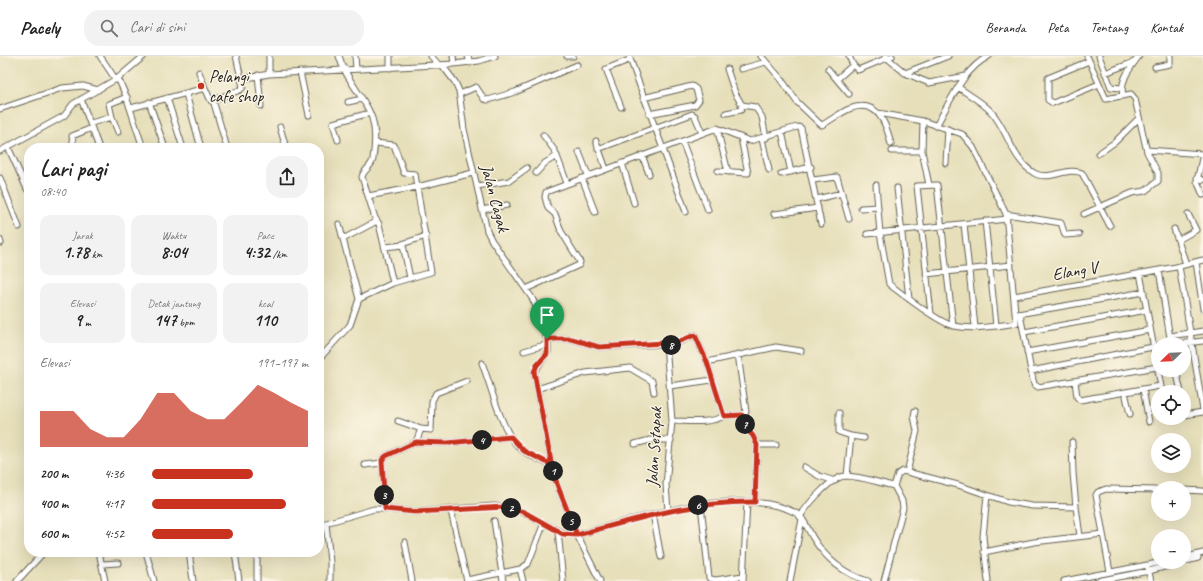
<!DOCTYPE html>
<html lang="id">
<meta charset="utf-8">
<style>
body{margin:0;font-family:Caveat,sans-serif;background:#f2f2f2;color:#222;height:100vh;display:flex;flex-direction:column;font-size:15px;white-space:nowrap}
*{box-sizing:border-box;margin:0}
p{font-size:13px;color:#767676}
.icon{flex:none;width:22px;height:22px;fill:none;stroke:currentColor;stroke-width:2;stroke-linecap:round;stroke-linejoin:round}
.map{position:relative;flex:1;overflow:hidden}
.details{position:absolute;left:24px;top:87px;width:300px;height:414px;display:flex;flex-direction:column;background:#fff;border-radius:16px;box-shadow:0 4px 16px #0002}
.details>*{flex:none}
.needle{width:26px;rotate:247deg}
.tools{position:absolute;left:1151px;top:281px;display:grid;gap:8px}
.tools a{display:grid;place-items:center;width:40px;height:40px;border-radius:50%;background:#fff;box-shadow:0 4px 16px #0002;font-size:20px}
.pin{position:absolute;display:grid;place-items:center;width:34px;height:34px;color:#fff;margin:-41px -17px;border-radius:50% 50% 50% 0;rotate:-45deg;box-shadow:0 0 4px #0007}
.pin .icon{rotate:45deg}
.km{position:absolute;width:20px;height:20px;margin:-10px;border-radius:50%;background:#222;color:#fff;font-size:11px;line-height:20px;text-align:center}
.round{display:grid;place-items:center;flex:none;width:42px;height:42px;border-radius:16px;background:#f2f2f2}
.overview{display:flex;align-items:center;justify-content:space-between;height:68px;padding:0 16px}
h1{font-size:22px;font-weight:800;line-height:30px}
.metrics{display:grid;grid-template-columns:repeat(3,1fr);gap:6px;height:68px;padding:4px 16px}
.metrics div{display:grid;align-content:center;border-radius:10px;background:#f2f2f2;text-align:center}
.metrics b{font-size:17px;font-weight:800}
.metrics small{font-size:11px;font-weight:400}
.metrics p{font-size:11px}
.chart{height:112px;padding:8px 16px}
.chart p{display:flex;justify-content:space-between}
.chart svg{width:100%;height:72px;margin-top:4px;fill:#c8321e;opacity:.7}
ul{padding:0 16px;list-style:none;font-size:13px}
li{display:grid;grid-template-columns:64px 48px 1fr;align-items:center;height:30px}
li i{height:10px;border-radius:5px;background:#c8321e}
header{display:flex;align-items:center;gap:24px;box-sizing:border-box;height:56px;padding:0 20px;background:#fff;border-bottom:1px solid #e0e0e0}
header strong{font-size:19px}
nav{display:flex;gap:22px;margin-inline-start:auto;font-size:14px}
.search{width:280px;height:36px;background:#f2f2f2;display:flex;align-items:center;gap:10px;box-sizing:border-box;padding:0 14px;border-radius:16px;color:#767676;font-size:15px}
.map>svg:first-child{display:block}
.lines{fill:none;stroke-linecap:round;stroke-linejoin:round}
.street-casing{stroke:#636053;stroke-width:7}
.street{stroke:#fff;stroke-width:5}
.route-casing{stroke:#fff;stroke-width:8}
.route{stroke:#c8321e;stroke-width:5}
.poi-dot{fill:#c8321e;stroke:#fcf5e5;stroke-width:1.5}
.labels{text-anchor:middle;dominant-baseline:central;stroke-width:3;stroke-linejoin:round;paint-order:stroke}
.poi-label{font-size:17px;fill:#1c1c1c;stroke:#fcf5e5;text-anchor:start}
.street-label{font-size:17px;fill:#1c1c1c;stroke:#fcf5e5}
</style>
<header>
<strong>Pacely</strong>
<div class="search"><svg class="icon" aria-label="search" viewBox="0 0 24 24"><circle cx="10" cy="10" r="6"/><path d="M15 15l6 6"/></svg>Cari di sini</div>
<nav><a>Beranda</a><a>Peta</a><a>Tentang</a><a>Kontak</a></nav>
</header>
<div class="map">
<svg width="1203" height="525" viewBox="0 0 1203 525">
<rect width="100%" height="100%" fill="#fcf5e5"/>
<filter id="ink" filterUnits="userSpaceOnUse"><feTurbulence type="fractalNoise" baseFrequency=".025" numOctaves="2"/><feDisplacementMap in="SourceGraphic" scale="8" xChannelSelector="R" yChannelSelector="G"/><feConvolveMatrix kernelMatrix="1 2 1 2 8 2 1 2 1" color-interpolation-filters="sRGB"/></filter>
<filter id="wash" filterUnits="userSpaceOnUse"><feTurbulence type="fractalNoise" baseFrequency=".012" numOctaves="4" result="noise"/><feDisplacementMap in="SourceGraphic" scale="16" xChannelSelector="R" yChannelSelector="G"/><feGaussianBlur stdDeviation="0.9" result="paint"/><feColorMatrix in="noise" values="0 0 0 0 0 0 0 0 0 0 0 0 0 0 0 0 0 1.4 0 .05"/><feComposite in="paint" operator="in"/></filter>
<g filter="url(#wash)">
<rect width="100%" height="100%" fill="#e6dfba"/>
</g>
<g filter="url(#ink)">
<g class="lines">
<g class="street-casing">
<path id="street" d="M100 0 116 24
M269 0V18
M339 0C345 22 361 37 370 57 376 70 375 90 373 103 372 111 363 114 362 121L375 162 379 168 393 227
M355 0 356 13
M431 0 438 8
M453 0 454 8
M468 0 470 7
M567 0H573
M629 0 686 156
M761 0 781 23 797 46 819 67 822 69C831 64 840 57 849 53 877 42 886 66 891 88
M849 0 853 9 858 14 892 0
M885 0 905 17 929 27 966 20
M1099 0 1111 31 1121 32
M1089 5 1048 22V44L1053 47 1099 28
M442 9 455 26 459 35 464 73 487 175 492 185 532 242 541 261 548 288V296L534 316 554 421 577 479 600 525
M1155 11 1170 8V0
M390 12V0
M727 13 735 37 742 49
M741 13 766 6
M828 13 849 38
M199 16 205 32
M300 16 309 59
M905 17 948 0
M1105 17 1134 6
M258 19 261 50
M118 22 126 40 143 92
M241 23 269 18 454 8 479 5 495 0
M837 23 853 9
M958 31C970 40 988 49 996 62 1009 80 1014 105 1034 117 1049 126 1067 110 1082 117L1110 170
M186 38 201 92
M460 38 476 31 484 43 488 44 515 36 577 9
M1123 40C1119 25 1131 11 1139 0
M167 42 183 92
M643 42 692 30 696 33 699 44 695 49 649 58
M81 43 99 92
M213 44 227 92
M149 46 165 92
M348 46 362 43
M621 51 606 13 629 4
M131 52 205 32 211 45 240 34 243 31 236 0
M0 53 62 32 83 30 98 34
M726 57 741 54 742 49 755 51 762 61 766 82
M112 61 118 76
M923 65 922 95 929 129
M91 67 112 61 109 48 127 41
M936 70C950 46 963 13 989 0
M280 71 286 92
M717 72 728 116
M782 76 791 116
M543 79 555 95 567 127
M762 83 769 114
M338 84 333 67 370 57
M596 85 606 113
M682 85 708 154
M8 91 27 133
M74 92 72 80 92 72
M598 93 692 58 695 60 702 77
M1147 94 1203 98
M0 95 64 60 73 48 118 22 144 0
M892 95H922
M579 96 588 119
M1098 98 1115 86 1139 62
M1203 98 1197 125 1203 139
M642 99 649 118
M622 107 634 147
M946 107 948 73
M718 115 748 117 741 82
M536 117 545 107 557 100
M781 118 811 111
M0 122 19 171
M582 122 595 156
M1197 122 1203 124
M813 124 837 121 849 163
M876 129 880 177 889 228C902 238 939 267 954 270 973 274 998 270 1016 267L1006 158 973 91 962 78 923 65 878 57
M477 130 509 125 527 112
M897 132 909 243
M368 140 417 131 415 118 404 117 394 89 375 87
M817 143 842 137
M861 152 878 151
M482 154 507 149
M774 158 818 152
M1006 158 1061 167 1065 179 1079 178
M1084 158 1132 137 1145 135 1158 125V117L1147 96 1135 43 1131 38 1106 43 1087 0
M985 165 996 269
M964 168 975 271
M1174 173 1186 208
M867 178 1007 163
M343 183 377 165
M0 184 1 187
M1178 184 1196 174 1188 158
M402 188 426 180
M385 191 403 189 410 222
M1196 206 1203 253
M1179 210 1203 354
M1159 214 1171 288
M1140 217 1162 336
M926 218 1011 209
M526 233 579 209 580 206 561 175 555 158 548 152 545 141 546 136 717 72 750 85 797 71 801 72 821 168
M1014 240 1176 211 1203 204
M359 243 393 227 431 216 417 131 473 117
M931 258 917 130 937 129 953 270
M1018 258 1144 236
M1020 258 1031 315 1158 290
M1024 276 1147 254
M1170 280 1203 275
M547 283H571L599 291 666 288 672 365 666 429 668 454
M1178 288 1203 285
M667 291 695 279 707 306 724 360 742 359 746 372 753 380 757 389H776
M524 295 548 288
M1027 296 1150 274
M738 298 746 356 742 359
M319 303 350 269 359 243 339 168
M707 306 776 291 801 295
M482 307C491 330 500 369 515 387 524 398 539 404 552 409
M1176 314 1181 336
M1031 315 1034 328 1038 331 1157 311
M1075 325 1077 341 1080 344 1160 330
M670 330 712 324
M537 333 585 317 630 312 652 325 654 336
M1143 333 1149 366
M1125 336 1130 358
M1184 351 1186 359
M839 357V376L851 380 847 420
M1184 359 1203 356
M398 365 421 373
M672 365C689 365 709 368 724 360
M851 380 864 382
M416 386 447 387 511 381
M635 388 650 384H671
M365 409 382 407
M804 411 819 420 835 425
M907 416 917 375 914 360 915 355
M894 430 898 418 903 415 958 429 1008 446 1032 450 1076 451 1073 417 1072 386
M1184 434 1203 435
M987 439 983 481 988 525
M755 446 757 389
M701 449 709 522 715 524 743 520
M1076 451 1080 480
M385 453 382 404 386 400 416 386 421 373 431 374 432 345 436 337 467 325
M451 455 467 525
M653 458 661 501
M28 459 29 463
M800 461C807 449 831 421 845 420 861 420 879 427 894 430L902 445 903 452 884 525
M494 465 503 525
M326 467 330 506V525
M319 469 374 453H385L415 456 494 450 514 452 563 477 577 479C635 463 741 427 798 458 805 464 808 474 813 482 826 503 844 518 868 525
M558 475 563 525
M405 486 412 525
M99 496 105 525
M146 496 154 525
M189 496 193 525
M235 496 239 525
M984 496 1034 486 1103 478
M1184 502 1203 497
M102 508 118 507
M1148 512 1151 525
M520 513 528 508 544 467
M1110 516 1096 439 1098 436 1106 433 1158 434
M467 524 520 513 523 525
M17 525 44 496
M257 525V496
M743 525 747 446
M790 525 802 463
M1064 525 1163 506
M1097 525 1149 515 1198 502"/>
</g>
<use href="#street" class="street"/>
</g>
</g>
<g class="lines" filter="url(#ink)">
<g class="route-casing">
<path id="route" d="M547 283V298L537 309 534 316 554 421 577 479 563 478 524 456 505 451 415 456 385 453 382 404 386 400 416 386 447 387 511 381 524 395 552 409 557 428 577 479C636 463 694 445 755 446L757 389 753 380 746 372 742 359 724 360 707 306 695 279 667 290 664 287 599 291 572 283H547"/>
</g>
<use href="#route" class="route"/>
</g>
<circle class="poi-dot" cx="201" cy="30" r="4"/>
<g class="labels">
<g class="poi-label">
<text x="209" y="20">Pelangi<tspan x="209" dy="20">cafe shop</tspan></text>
</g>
<g class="street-label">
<text transform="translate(495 142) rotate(75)">Jalan Cagak</text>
<text transform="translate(1075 215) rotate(-10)">Elang V</text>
<text transform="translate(654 391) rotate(-87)">Jalan Setapak</text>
</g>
</g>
</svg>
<div class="tools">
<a><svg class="needle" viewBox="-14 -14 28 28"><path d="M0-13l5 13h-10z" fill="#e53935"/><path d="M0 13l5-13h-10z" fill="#767676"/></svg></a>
<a><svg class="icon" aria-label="locate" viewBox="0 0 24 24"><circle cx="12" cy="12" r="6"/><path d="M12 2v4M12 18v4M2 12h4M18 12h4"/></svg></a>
<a><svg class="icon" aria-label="layers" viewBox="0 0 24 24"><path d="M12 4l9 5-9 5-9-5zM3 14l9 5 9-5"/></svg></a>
<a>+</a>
<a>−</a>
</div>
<div class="pin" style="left:547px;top:283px;background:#1e9e55"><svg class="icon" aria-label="arrive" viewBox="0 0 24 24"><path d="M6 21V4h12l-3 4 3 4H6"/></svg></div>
<b class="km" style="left:553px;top:415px">1</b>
<b class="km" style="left:511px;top:452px">2</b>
<b class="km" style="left:384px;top:439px">3</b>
<b class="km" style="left:482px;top:384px">4</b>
<b class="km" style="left:571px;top:465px">5</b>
<b class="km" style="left:698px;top:449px">6</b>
<b class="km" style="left:745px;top:368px">7</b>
<b class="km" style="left:671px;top:289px">8</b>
<section class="details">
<div class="overview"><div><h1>Lari pagi</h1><p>08:40</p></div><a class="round"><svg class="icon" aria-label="share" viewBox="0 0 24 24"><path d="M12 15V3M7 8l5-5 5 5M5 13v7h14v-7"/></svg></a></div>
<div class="metrics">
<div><p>Jarak</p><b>1.78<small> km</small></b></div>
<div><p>Waktu</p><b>8:04</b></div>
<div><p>Pace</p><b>4:32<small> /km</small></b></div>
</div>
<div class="metrics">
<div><p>Elevasi</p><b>9<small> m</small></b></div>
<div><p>Detak jantung</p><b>147<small> bpm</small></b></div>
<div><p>kcal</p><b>110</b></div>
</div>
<div class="chart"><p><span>Elevasi</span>191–197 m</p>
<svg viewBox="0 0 160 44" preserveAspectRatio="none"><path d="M0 44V22L10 22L20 22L30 33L40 38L50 38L60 27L70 11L80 11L90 22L100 27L110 27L120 17L130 6L140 11L150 17L160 22V44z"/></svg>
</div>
<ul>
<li><b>200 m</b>4:36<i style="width:65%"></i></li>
<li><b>400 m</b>4:17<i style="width:86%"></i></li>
<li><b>600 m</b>4:52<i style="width:52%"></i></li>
</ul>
</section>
</div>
